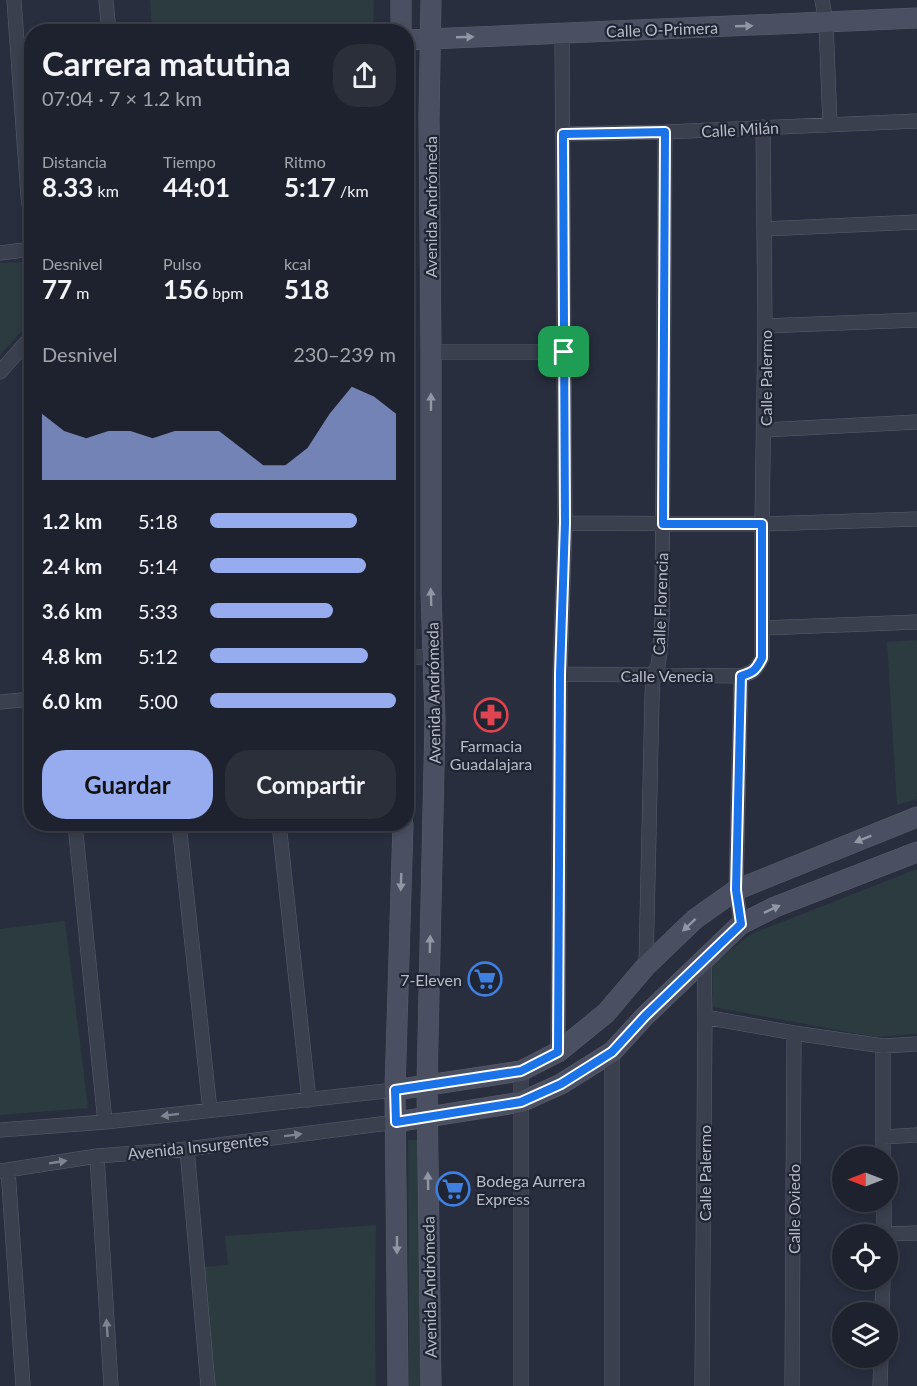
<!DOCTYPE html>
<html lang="es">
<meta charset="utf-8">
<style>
body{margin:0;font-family:Lato,sans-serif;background:#2b2f3a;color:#f1f3f6;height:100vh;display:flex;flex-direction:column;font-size:22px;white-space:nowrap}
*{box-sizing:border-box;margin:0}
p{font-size:20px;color:#a1a4aa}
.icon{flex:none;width:33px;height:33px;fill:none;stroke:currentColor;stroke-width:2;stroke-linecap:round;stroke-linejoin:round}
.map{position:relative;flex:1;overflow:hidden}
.details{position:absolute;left:24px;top:24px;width:390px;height:807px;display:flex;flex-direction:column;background:#1e222e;border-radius:24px;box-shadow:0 3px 9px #0003,0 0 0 2px #3c3f4a}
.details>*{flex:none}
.needle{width:39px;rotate:270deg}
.tools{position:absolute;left:832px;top:1146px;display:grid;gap:12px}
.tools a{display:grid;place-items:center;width:66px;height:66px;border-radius:50%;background:#1e222e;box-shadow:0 3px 9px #0003,0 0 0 2px #3c3f4a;font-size:30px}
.pin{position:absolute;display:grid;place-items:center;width:51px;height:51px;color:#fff;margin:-26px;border-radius:12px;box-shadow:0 3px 9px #0006}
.round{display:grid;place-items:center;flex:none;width:63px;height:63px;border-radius:24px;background:#2b2f3a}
.headline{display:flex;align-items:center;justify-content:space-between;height:102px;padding:0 18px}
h1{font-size:33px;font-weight:700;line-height:45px}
.stats{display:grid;grid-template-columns:repeat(3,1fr);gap:9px;height:102px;padding:6px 18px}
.stats div{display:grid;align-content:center}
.stats b{font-size:26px;font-weight:700}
.stats small{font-size:16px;font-weight:400}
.stats p{font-size:16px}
.chart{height:168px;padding:12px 18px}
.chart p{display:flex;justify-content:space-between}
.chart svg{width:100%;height:108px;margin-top:6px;fill:#97acef;opacity:.7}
.button{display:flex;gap:12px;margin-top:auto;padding:12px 18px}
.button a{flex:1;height:69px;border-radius:24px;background:#97acef;color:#111;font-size:24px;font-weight:700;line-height:69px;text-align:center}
.button a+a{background:#2b2f3a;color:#f1f3f6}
ul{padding:0 18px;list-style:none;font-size:20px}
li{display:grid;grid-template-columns:96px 72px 1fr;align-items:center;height:45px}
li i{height:15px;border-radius:8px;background:#97acef}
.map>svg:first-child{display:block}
.green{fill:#2b3b40}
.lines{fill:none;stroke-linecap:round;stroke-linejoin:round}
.street-casing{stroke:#595e6c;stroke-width:15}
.secondary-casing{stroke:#595e6c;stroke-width:21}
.street{stroke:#3b404e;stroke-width:14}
.secondary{stroke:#4a4f61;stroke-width:20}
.oneway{fill:#9296a5}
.oneway2{fill:#808492}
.route-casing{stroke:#fff;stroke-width:12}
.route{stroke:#1a73e8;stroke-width:8}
.labels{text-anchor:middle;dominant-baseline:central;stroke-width:4.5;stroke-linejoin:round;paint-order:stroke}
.street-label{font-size:16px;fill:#b8bcc9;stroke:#202533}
.poi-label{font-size:16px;fill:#b8bcc9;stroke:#202533}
</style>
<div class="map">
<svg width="917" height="1386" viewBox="0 0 917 1386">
<rect width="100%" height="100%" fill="#282e3e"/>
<path class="green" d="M150 0H374L373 31H152Z
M31 262V321L0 355V263Z
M917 640V799L897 805 887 642Z
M917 869V1034L875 1037 713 1007 712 964 751 934Z
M65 921 88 1108 0 1115V929Z
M408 1140H421L423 1386H409Z
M376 1225 375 1325 376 1386H212L202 1267 228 1265 225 1236Z"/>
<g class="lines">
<g class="street-casing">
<path id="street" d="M14 0 28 196 32 226
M106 0 109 32
M822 0 826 22 830 125
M563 134 665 132 917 121
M764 229 917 222
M0 253 32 249
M765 326 917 320
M431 352H564
M0 372 32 336
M764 430 917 422
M565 523 762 524 917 519
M763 628 917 622
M406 658 433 656
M560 674 741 676C754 672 756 670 762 658V524L765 326 763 127
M741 676 736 890 741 924
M0 702 32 699
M75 824 105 1122
M179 824 210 1110
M279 824 309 1100
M646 966 652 698 653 675 658 666 660 651 662 618 665 132
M705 1017 794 1033 883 1046 917 1044
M883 1046V1156
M558 1052 560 674 565 523 562 34
M521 1071V1386
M0 1130 105 1122 395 1090
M883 1137 917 1135
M187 1149 208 1386
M97 1156 111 1386
M8 1170 23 1386
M0 1171 97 1156 187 1149 396 1122
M884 1202V1234
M884 1234 917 1233
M882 1312 883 1280
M612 1386V1052
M702 1386 705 1017 704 959
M792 1386 794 1033
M880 1386 881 1358"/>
</g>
<g class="secondary-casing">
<path id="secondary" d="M401 32V0
M406 40 917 18
M395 1090 521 1071 558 1052 606 1013 646 966 695 919 736 890 917 817
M396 1122 521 1102 561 1084 612 1052 645 1016 741 924 775 907 917 852
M398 1386 395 1090 403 824
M431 1386 427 1085 435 721 431 591V352L429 118 431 0"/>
</g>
<use href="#street" class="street"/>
<use href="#secondary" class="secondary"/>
</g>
<defs><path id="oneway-solid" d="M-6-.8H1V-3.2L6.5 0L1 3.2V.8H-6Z" transform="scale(1.5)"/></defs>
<g class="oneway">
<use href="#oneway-solid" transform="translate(744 26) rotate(-2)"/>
<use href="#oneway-solid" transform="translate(465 37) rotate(-2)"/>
<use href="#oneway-solid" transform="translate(431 402) rotate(-90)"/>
<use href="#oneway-solid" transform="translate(431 597) rotate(-92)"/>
<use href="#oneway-solid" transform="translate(863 839) rotate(158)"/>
<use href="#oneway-solid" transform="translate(401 882) rotate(92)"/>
<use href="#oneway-solid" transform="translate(772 909) rotate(-25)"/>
<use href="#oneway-solid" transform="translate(689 925) rotate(137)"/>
<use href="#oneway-solid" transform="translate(430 944) rotate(-89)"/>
<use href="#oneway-solid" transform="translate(428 1181) rotate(-91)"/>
<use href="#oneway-solid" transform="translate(397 1245) rotate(90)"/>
</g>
<g class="oneway2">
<use href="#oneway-solid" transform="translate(170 1115) rotate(173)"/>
<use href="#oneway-solid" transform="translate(293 1135) rotate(-7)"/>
<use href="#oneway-solid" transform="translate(58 1162) rotate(-9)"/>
<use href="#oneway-solid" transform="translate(107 1328) rotate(-94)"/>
</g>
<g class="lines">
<g class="route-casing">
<path id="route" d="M665 132 663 524H762V658C756 670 754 672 741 676L736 890 741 924 645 1016 612 1052 561 1084 521 1102 396 1122 395 1090 521 1071 558 1052 560 674 565 523 563 134Z"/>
</g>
<use href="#route" class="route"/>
</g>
<defs>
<g id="pharmacy-ring" transform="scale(1.725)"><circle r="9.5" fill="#202533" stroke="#e0444e" stroke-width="1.5"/><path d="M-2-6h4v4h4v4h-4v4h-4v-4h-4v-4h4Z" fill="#e0444e"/></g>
<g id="supermarket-ring" transform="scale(1.725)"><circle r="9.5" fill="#202533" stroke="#3f7fe0" stroke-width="1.5"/><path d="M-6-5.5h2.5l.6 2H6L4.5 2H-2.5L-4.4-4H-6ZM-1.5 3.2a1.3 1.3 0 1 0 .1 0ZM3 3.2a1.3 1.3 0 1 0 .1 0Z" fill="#3f7fe0"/></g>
</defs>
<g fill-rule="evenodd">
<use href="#pharmacy-ring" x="491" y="715"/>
<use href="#supermarket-ring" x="485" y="979"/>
<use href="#supermarket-ring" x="453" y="1189"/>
</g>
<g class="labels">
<g class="street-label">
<text transform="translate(662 29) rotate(-2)">Calle O-Primera</text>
<text transform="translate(740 129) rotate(-3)">Calle Milán</text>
<text transform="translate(430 207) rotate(-90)">Avenida Andrómeda</text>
<text transform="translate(765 378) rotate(-90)">Calle Palermo</text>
<text transform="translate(660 604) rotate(-88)">Calle Florencia</text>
<text x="667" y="675">Calle Venecia</text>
<text transform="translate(433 693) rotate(-91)">Avenida Andrómeda</text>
<text transform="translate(198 1146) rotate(-6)">Avenida Insurgentes</text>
<text transform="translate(704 1173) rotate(-90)">Calle Palermo</text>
<text transform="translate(793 1209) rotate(-90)">Calle Oviedo</text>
<text transform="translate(429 1287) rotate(-91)">Avenida Andrómeda</text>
</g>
<g class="poi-label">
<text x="491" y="745">Farmacia<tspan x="491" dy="18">Guadalajara</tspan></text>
<text x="462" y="979" text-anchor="end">7-Eleven</text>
<text x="476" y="1180" text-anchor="start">Bodega Aurrera<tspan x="476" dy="18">Express</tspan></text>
</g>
</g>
</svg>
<div class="tools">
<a><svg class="needle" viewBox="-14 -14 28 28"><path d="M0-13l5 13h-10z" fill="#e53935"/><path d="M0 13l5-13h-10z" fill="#a1a4aa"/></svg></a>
<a><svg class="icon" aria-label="locate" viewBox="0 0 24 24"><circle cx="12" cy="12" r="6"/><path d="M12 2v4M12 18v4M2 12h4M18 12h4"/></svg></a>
<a><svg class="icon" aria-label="layers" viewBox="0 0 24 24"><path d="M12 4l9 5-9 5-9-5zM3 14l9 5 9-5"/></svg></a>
</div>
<div class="pin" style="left:564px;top:352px;background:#1e9e55"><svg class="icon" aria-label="arrive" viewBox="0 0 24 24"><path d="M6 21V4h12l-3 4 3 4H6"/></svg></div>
<section class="details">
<div class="headline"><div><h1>Carrera matutina</h1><p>07:04 · 7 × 1.2 km</p></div><a class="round"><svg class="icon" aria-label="share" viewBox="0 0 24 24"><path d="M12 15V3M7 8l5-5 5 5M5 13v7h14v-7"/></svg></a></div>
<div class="stats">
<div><p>Distancia</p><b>8.33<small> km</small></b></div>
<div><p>Tiempo</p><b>44:01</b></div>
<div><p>Ritmo</p><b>5:17<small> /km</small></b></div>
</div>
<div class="stats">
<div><p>Desnivel</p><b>77<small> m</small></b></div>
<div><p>Pulso</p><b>156<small> bpm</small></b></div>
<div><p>kcal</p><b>518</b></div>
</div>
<div class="chart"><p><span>Desnivel</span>230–239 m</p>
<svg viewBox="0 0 160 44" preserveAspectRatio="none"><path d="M0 44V17L10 24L20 27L30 24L40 24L50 27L60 24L70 24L80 24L90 31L100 38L110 38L120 31L130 17L140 6L150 10L160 17V44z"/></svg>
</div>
<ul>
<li><b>1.2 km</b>5:18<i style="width:79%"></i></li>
<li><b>2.4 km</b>5:14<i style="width:84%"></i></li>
<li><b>3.6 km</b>5:33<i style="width:66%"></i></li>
<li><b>4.8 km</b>5:12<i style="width:85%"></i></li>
<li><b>6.0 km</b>5:00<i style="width:100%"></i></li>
</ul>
<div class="button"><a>Guardar</a><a>Compartir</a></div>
</section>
</div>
